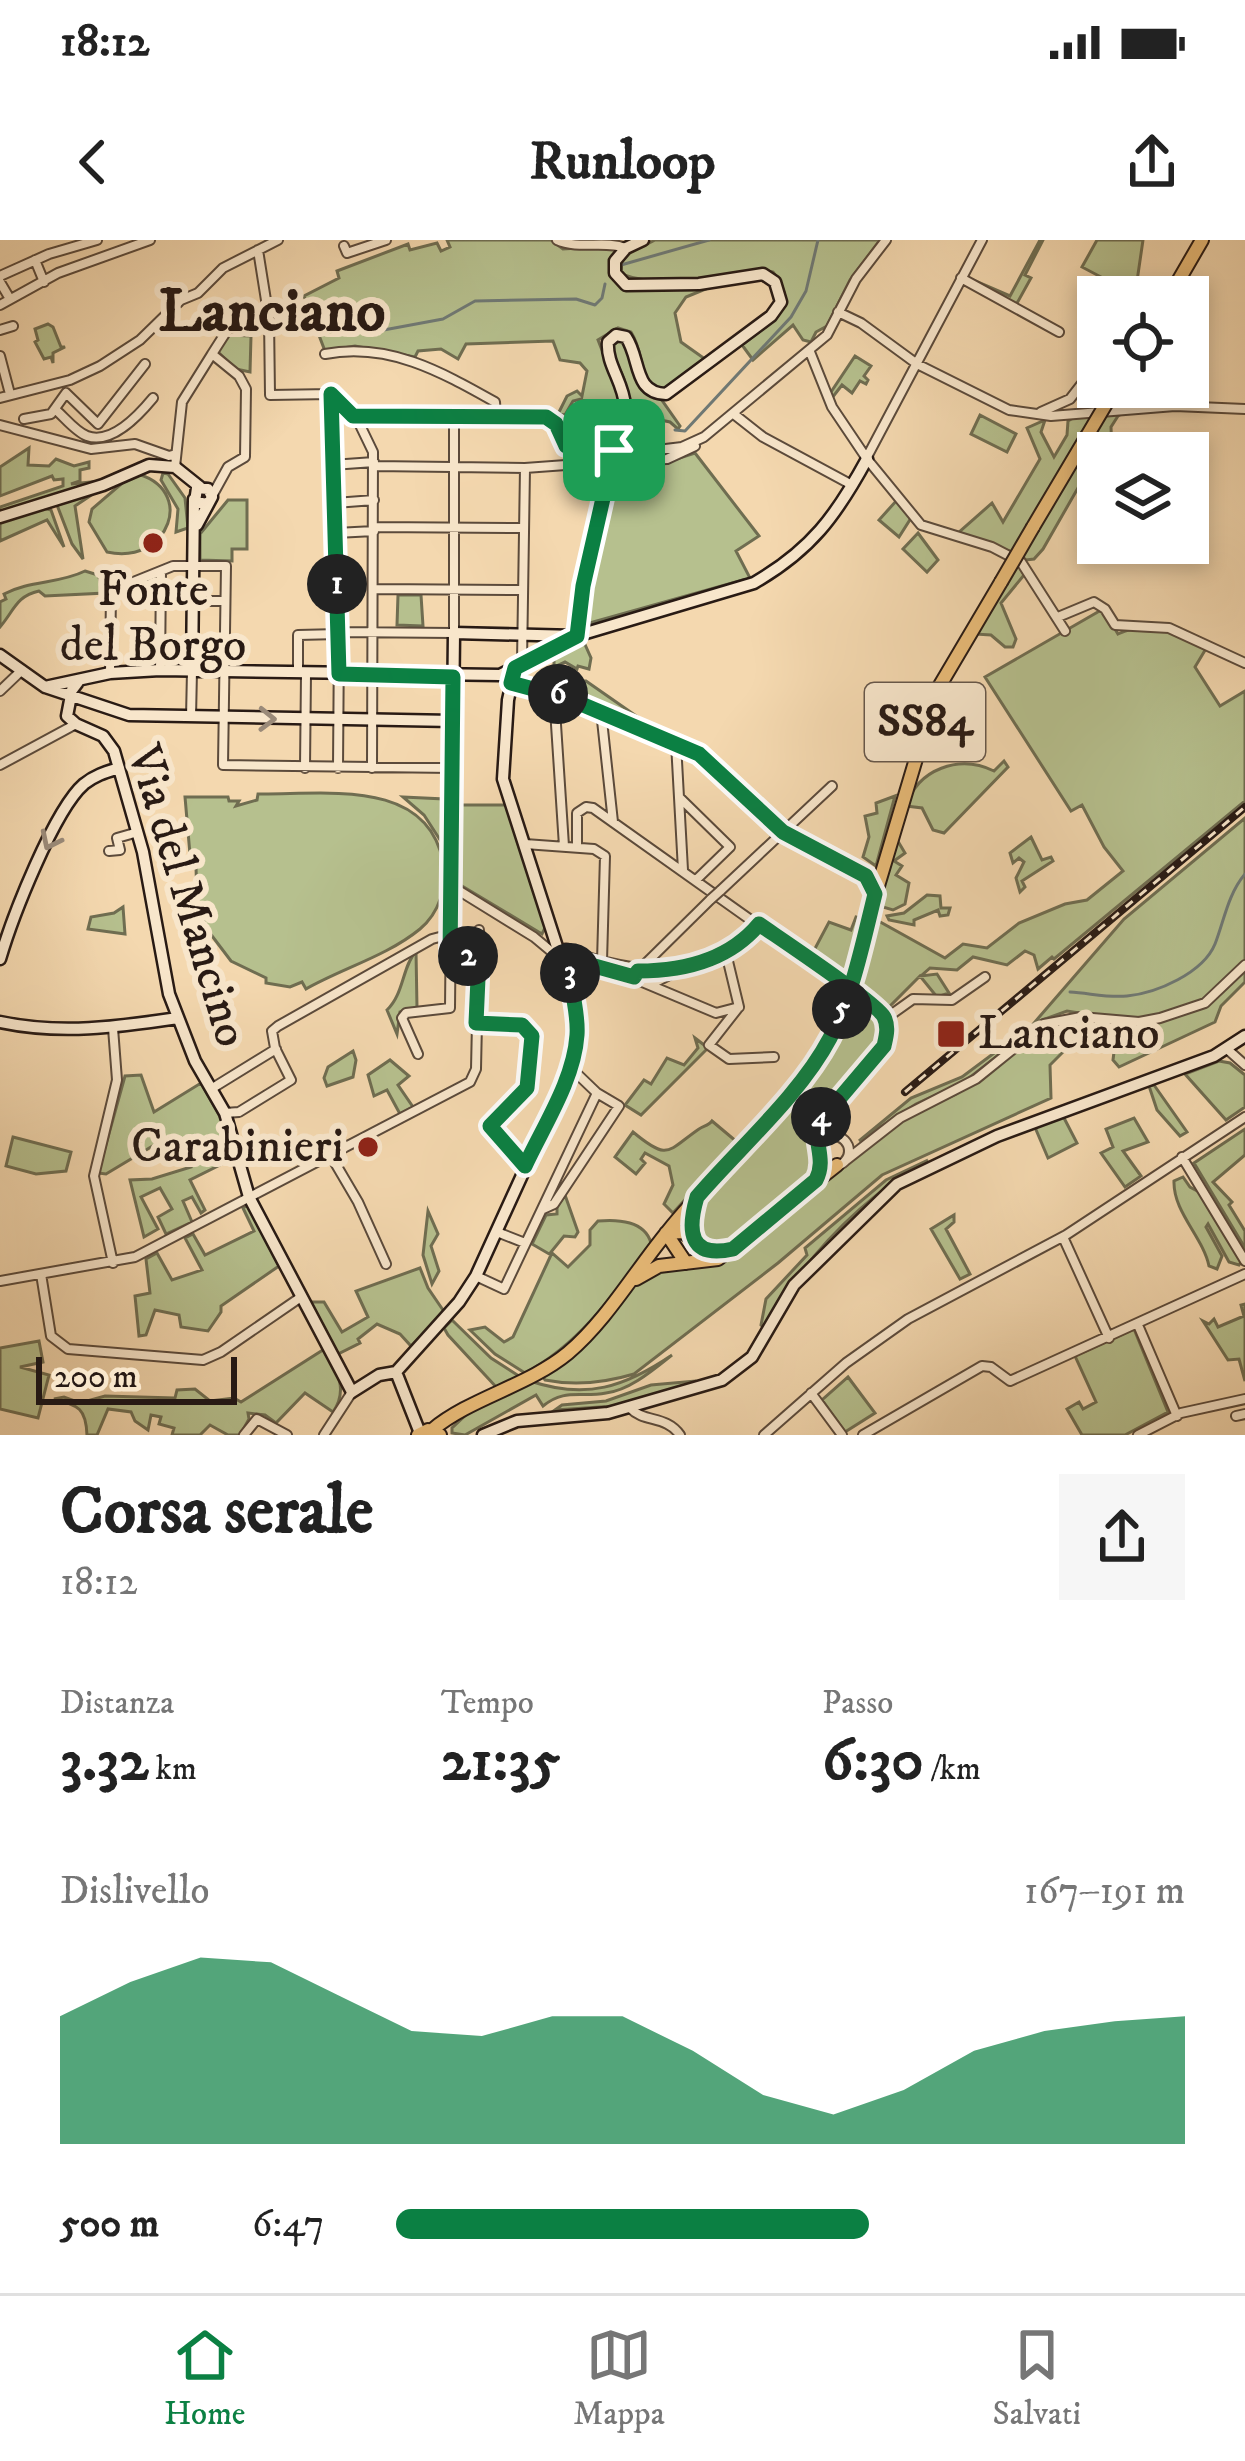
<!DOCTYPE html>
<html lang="it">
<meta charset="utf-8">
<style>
body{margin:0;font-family:"IM FELL DW Pica",serif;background:#f6f6f6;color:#222;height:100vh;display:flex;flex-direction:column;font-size:45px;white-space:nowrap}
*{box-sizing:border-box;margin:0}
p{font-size:39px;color:#767676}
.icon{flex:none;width:66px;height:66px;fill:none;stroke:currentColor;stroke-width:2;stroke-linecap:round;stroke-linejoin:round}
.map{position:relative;height:1195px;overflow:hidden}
.details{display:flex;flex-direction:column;background:#fff;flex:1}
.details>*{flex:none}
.tools{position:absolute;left:1077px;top:36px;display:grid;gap:24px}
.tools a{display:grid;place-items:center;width:132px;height:132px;border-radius:0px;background:#fff;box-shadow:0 6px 18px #0003;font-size:60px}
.scale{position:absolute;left:36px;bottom:30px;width:201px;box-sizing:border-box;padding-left:12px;border:6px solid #281a14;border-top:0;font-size:33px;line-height:42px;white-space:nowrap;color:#281a14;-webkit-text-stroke:9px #f8e6cb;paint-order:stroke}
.pin{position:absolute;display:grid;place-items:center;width:102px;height:102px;color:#fff;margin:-51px;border-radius:24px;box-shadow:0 6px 18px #0006}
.km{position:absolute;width:60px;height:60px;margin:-30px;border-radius:50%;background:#222;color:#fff;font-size:33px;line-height:60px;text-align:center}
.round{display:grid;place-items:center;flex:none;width:126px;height:126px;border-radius:0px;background:#f6f6f6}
.overview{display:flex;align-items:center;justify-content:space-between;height:204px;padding:0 60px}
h1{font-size:66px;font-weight:700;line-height:90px}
.figures{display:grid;grid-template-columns:repeat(3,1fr);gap:18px;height:204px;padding:12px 60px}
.figures div{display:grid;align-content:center}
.figures b{font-size:60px;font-weight:700}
.figures small{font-size:33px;font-weight:400}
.figures p{font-size:33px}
.chart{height:336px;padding:24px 60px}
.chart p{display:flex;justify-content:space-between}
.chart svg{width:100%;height:216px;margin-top:12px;fill:#0b8043;opacity:.7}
ul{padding:0 60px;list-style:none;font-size:39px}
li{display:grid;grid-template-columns:192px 144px 1fr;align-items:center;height:90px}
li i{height:30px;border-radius:15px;background:#0b8043}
.status{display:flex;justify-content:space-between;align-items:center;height:84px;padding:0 60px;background:#fff;direction:ltr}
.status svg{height:33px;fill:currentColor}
header{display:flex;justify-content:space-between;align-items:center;height:156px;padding:0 60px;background:#fff;font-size:54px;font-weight:700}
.dock{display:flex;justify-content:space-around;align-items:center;height:168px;border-top:3px solid #e0e0e0;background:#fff;font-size:33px;color:#767676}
.dock a{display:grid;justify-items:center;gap:6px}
.dock .current{color:#0b8043}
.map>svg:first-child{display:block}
.green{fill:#b6c08e;stroke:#6f6d51;stroke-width:3}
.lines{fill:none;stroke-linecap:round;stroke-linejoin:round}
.stream{stroke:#6f7975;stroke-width:3}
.street-casing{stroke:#5b4a3b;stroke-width:12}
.secondary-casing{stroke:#281a14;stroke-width:15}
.primary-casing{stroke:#281a14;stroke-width:16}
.street{stroke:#f8e6cb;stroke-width:8}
.secondary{stroke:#f8e6cb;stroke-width:10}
.primary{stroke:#eabc78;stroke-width:12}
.rail-casing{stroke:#281a14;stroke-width:8}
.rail{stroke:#f8e6cb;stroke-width:3;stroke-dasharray:9;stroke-linecap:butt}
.street-bridge-casing{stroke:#5b4a3b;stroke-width:12;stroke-linecap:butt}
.primary-bridge-casing{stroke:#281a14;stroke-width:16;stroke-linecap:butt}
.street-bridge{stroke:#f8e6cb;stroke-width:8}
.primary-bridge{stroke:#eabc78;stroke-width:12}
.oneway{stroke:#9a8a79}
.route-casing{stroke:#fff;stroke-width:24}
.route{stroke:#0b8043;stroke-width:15}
.poi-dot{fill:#8f2418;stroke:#f8e6cb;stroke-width:4.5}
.labels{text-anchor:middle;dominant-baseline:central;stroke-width:12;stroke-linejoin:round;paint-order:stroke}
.shield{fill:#f8e6cb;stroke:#66574b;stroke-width:3}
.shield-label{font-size:45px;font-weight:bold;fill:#281a14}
.poi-label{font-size:48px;fill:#281a14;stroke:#f8e6cb}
.street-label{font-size:48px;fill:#281a14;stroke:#f8e6cb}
.district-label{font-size:60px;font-weight:bold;fill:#281a14;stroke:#f8e6cb}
</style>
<div class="status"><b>18:12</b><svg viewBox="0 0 49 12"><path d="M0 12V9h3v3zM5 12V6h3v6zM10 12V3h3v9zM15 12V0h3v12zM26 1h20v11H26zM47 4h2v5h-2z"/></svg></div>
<header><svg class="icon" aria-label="back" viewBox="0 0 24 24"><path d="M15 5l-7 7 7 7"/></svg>Runloop<svg class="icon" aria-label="share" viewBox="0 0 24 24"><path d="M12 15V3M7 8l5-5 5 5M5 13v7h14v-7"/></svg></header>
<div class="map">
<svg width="1245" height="1195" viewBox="0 0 1245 1195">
<rect width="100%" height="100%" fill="#f4d8af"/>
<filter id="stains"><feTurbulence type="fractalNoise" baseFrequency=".00167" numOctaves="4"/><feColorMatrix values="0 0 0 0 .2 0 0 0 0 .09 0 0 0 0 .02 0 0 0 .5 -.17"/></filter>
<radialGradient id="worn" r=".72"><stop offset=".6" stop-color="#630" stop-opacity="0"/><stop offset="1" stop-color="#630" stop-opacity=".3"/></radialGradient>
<path class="green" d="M447 0H551L563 9 611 6 618 10 614 15 615 40 708 48 686 57 675 73 681 102 705 119 666 150 653 148C639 131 643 110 631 92L618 88 598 100 622 162 612 207 581 206 602 173 597 163 581 159 573 161 565 175 558 174 567 156 577 151 582 156 587 131 580 123 560 120 553 101 466 104 458 119 441 109 418 111 415 117 355 106 325 111 304 56 339 38 337 31 408 4 410 10 437 3 441 11 450 7Z
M655 0H880L850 40 827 86 816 92 811 102 803 100 793 85 753 120 742 105C770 82 803 69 773 32 752 28 737 35 717 38 689 43 647 44 621 34L622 17Z
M1040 0H1043L1025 35 1031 38 1016 65 966 37 1010 56Z
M1097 0H1143L1135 55 1082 27Z
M48 84 53 87 61 107H65L53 113V123L51 117 44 119 35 102 38 100 35 89Z
M228 95 251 96 250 132 236 129 217 111Z
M626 101 648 153 661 159 680 186 678 189 670 182 631 174 624 139 611 109 615 102Z
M855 116 871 126 864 136 868 140 866 144 860 141 852 153 842 145 832 158 829 155Z
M1098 129V147H1109L1012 312 957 294 992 263 1003 282 1040 219 1027 188 1045 180 1041 192 1054 217 1067 195 1068 181 1083 172 1094 150 1089 141Z
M1119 147H1127L1125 154 1139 163 1118 176 1111 187 1112 213H1098L1043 309 1034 319 1026 320 1020 315Z
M980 175 1016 194 1007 212 971 194Z
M29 208 28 225 49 226 56 219 74 226 89 222V228L80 230V241L71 244 101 241 0 274V267L63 246V239L54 240 52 236 0 256V227Z
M695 213 759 296 736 311 750 338 579 386 617 228 664 223Z
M134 233C198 248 169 326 107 312L89 282 92 269Z
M163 233 168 234 185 258 188 288 176 292 178 269 161 240Z
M99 250 75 266 83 319 72 304 57 265Z
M228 260H247V309H232V321L200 320V294Z
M897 260 911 278 899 297 879 280Z
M43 268 51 270 64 307 47 280 0 301V280Z
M918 293 938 320 927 332 903 309Z
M1017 322 1024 335 1001 363 1016 399 1013 407H1005L991 395 974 394Z
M85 331 98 335 105 353 45 356 39 351C16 356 14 371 0 387V362L6 359 4 354C30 340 59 344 85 331Z
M398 355H421L423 386 397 385Z
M1103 369 1118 394C1152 379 1176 393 1207 407L1195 427 1220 466 1245 451V561L1054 719 1052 717 1038 729 1034 715 1025 711 1007 725 973 717 957 730 930 728 921 736 937 734 949 753 937 757 920 736 889 767 854 746 873 678 945 718 963 704 987 708 1019 683 1065 664 1087 660 1123 631 1104 607 1082 565 1071 571 985 437Z
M583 400 591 418 589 429 578 426 577 429 565 422 554 427V420L543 419Z
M550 440 586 441 652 487 551 446Z
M1004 521 1008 527 944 593 933 590 922 568 906 566C918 529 959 514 994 531Z
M258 554C324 555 427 537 443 622 448 646 439 673 420 689 387 716 343 728 306 749L302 742 290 747 266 743V738L231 721 206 688 197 661 196 627 191 626 185 557H228L229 561H239L236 566 257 560Z
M895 556 876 626 863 617 869 597 865 576 877 573 876 563Z
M403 557 444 559V606L424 575Z
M456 565H507L546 686 542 694 457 643Z
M1245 578V742L1221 766 1215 782 1119 827 1113 820 1114 812 1144 788V783L1067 771 1034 783 1124 679Z
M1031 597 1042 620 1051 617 1053 621 1022 641 1025 647 1020 652 1016 638 1024 622 1019 618 1013 623 1010 613Z
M896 598 905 613 894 621 902 626 896 635 909 643 905 664 893 670 876 665Z
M927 655 940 656 941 668H950L948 675 940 676 938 670 914 680V685L889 680 887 676 904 673Z
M123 667 125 694 88 689 91 677 114 673Z
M856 677 863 679 845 741 811 716 829 682 851 690Z
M416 711 417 768 400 772 397 794 387 770C404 754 402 727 416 711Z
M853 752 882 779 879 802 817 877 815 937 727 1007 709 1006 693 991 697 965 826 813Z
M1077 778 1140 787 1123 801 1102 808 1095 797 1070 805 1050 825 1051 858 882 935 778 1023 634 1134C604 1143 575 1146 545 1140L543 1137 648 1031 698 1025 853 919 902 880 956 854 1048 784Z
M1017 796H1023L964 842 916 864 859 901 911 858 962 837Z
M695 798 708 808 641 875 625 865 644 840 651 844 667 818 684 825 698 808Z
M353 811 356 820 353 837 327 846 324 838 328 827Z
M390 820 409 836 398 845 413 867 400 874 387 850 374 856 368 835Z
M1219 821 1230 823 1245 835V867L1226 880 1185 834Z
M141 835 154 872 201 843 223 882 232 919 190 940 205 970 201 973 192 957 183 961 192 982 166 994 158 977 172 969 160 948 141 957 158 989 144 997 130 940 152 939 191 927 184 901 163 906 161 901 106 934 98 933 125 836Z
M1154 845 1187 892 1180 896 1157 870 1149 846Z
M1063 876 1077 903 1048 918 1034 885Z
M1134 878 1148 902 1123 911 1141 936 1125 947 1101 913 1113 907 1106 889Z
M712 881 737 902 673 973 664 964 673 945 669 926 645 913 641 919 645 923 636 934 615 917 633 892C669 922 667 911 699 889 704 886 709 885 712 881Z
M1245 889V915L1213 942 1232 962 1229 965 1245 991V1008L1194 923Z
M13 897 71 912 66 931 36 934 6 926Z
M928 920C859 960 804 1019 764 1088L761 1085 766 1059 807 1015 805 1008 886 940Z
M1183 937 1190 947 1201 953 1242 1021 1239 1025 1229 1022 1208 984 1206 987 1222 1016 1217 1029 1209 1026C1203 997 1173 972 1174 941Z
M565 955 578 992 575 997 564 996 551 1012 568 1027 590 1005V990L598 981C618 979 645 981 651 1003 615 1053 580 1104 525 1133L495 1114 470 1090 485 1087 504 1102 513 1097 551 1015 532 1004 546 975 557 974V966Z
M248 965 279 1026 221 1066V1072L208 1091 181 1087 179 1075 155 1070 146 1095 139 1096 135 1056 150 1053 146 1019 157 1013 172 1040 202 1030 185 998 193 994 205 1015 254 991 243 968Z
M428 971 438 994 431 1006 439 1031 432 1044 423 1015Z
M954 975V982L946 989 970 1034 960 1039 931 989Z
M420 1028 428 1048 445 1073 411 1106 400 1094 377 1084 358 1099 360 1103 338 1114 310 1062H324L342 1092 368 1077 356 1051Z
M1245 1064V1141L1239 1119 1228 1120 1203 1081 1209 1084 1214 1079 1218 1087 1244 1076 1241 1065Z
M452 1080 491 1118 522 1138 498 1149 448 1095 444 1088Z
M1134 1089 1168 1172 1125 1195H1082L1067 1169 1079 1162 1083 1169 1096 1162 1075 1116Z
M39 1101 43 1122 20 1127 49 1135 38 1178 0 1169V1108Z
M326 1108C336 1131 349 1149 333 1172L305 1153 276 1183 265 1175 248 1173 249 1179 240 1195H228L210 1185 200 1195H172L174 1188 159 1184 161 1177 151 1175 148 1190 135 1181 131 1172 108 1169 97 1195H87C86 1169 79 1165 54 1159L64 1157 80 1163 105 1156 175 1158 177 1150 195 1149 210 1161 234 1158 241 1162Z
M672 1115C653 1130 630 1150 606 1153 580 1158 565 1148 543 1166L536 1155 465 1195 452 1193V1188L469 1172 530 1141C586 1160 625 1147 672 1115Z
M848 1137 875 1173 845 1192 822 1160Z
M695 1141 696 1145 615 1166 555 1170 562 1165 606 1161 651 1145Z"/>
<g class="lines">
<path class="stream" d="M621 25 709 0
M373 92 443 79 475 61 576 59 595 65 602 58 605 44
M675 190 685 191 791 77 806 51 818 0
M1070 752C1089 753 1108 758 1127 756 1157 753 1203 733 1215 704 1224 681 1228 654 1245 634"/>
<g class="street-casing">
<path id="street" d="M557 0C579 10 604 0 626 8
M344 6 347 13 386 0
M258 10 269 79 270 155 331 154 359 183 373 212 372 528
M35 20 44 42
M0 36 49 14 97 0
M961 38 1059 92
M0 42 10 59
M0 65 58 33 150 0
M838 72 861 83 917 124 1009 170 1051 176 1175 166 1245 169
M0 90 13 86
M810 112 832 167 867 219 921 285 992 307 1021 322 1065 391
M212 114 235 78 269 79
M325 114C388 102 440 131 495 162L496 176
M0 116 10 154
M66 153 98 184 145 124
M331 154 339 397 338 528
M0 158 70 140 100 126 140 100 181 60 198 53 223 28 278 0
M56 170C65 178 76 192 87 196 112 205 139 175 153 158
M1041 172 1070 159 1098 123
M735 175 763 197 852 245
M353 176 546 177 556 184 569 208 649 211 682 207 704 197 827 95 856 39 886 0
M24 179 51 174 66 153
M0 185 91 209 135 204 169 216 176 214
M867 217 982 0
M627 221 667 219 695 206
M332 225 374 222
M374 226 525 228 607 222
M175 227 182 162 212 114 239 136 246 149 245 217 228 227 212 256
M335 263 374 260
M374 287 522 288
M336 293 374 291
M375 349 522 350
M193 361H225
M1058 377 1094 362 1105 369 1115 385 1169 388 1245 423
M339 392 454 393V176
M522 422 525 228
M160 430 161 331
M298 432V395L339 394
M110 433 111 351 173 326H226L223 525 452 528
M512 444 567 457 699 515 783 592 866 636 875 654
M0 451 22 430
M554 454 564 606
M601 471 613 582
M191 477 192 431
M676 503 683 630
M0 525 76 484
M305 528 306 434
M680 558 730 607 696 640
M525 604 594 609 605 616 602 721
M577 607V573L586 567 593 568 883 774C902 832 802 852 819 911
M109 611 120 610 117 598 138 592
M453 647 534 697 558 717
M720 651 832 546
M571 712C637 734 709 744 759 684
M726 713 739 767
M450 717 479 716
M609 728 716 773 739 767
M639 730 711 659
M652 744 681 729
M738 768 709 805 729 819 774 817
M885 779 913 759 952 760 985 737
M476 783 522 785 533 796 527 848 490 886 525 926
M1227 809 1245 825
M418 814 402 778 406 773 450 768 453 481
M211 849 276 809
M827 870 829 884 840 897
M225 873 239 872 291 840 275 808 272 791 278 786 432 699 451 694
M819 911a15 15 0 1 1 30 0a15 15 0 1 1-30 0Z
M331 916 358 962 386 1024
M1182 917 1245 1021
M845 921 900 878 976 839 1044 784 1081 777 1139 782 1160 778 1205 763 1245 725
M543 969 554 964 619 866 597 853
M497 992 525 1003
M1063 997 1109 1098
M113 1023 94 936 117 840 113 788
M41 1034 51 1096 68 1109 203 1120 221 1112 301 1057
M476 1036 504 1049 597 853 572 829
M0 1041 135 1017 470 842 476 829 479 690
M1138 1085 1177 1176
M811 1153 842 1195
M630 1168C644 1183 666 1175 680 1195
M1236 1176 1245 1174
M244 1195 257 1179 287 1195
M324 1195 352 1152
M764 1195 846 1123 908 1079 1066 995 1245 877
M863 1195 982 1126 991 1127 1010 1141 1245 1034
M1138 1195 1181 1173 1245 1159"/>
</g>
<g class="secondary-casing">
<path id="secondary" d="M0 277 103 245 149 225 175 227 200 247
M197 285 212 257 208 249 197 248 195 262 208 264
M576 396 583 346 625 166C624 143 606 124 608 102L616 95 626 97C641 119 633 153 666 154L771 76 781 62 775 42 763 34 699 44 626 45 615 33V21L626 8 643 0
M0 415 45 447 129 475 453 481 454 393 576 396
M515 428 508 460 503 539 559 713
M192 431 194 259
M78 442 72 450 67 476 76 484 103 496 114 511 143 612 169 754 195 821 225 873 249 957 352 1152 379 1135 396 1132
M45 447 110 433 160 430 500 435 576 396 754 343C811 310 836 276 867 219
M559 717a7 7 0 1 1 14 0a7 7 0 1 1-14 0Z
M0 719C12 678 54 570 84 544 95 535 106 532 119 528
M0 782C61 795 117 787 178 778
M420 1193 396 1132 459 1062 476 1036 571 828 577 779 562 723
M483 1195 517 1181 608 1173 722 1140 752 1117 794 1045 897 944 997 896 1214 816 1245 796"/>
</g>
<g class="primary-casing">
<path id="primary" d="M1169 57 1202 0
M1033 287 1087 196
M866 686 936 452 1001 342
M812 945 819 934 821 919
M666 993 683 992 707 1010 726 1011
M666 993 686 1023
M636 1039 659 1026 718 1019 837 925
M432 1190C470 1158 528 1146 568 1113 607 1080 635 1031 668 991 730 915 808 850 847 758
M418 1195 428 1190 440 1195"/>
</g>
<use href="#street" class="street"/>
<use href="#secondary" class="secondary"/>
<use href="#primary" class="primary"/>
<g class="rail-casing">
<path id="rail" d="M905 852 1245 567"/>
</g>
<use href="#rail" class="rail"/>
<g class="street-bridge-casing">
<path id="street-bridge" d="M607 222 627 221
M711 659 720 651"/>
</g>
<g class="primary-bridge-casing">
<path id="primary-bridge" d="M1087 196 1116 147
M1001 342 1033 287
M847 758 866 686"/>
</g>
<use href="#street-bridge" class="street-bridge"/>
<use href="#primary-bridge" class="primary-bridge"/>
</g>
<defs><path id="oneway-chevron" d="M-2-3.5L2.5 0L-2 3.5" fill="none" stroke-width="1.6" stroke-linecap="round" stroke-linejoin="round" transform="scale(3)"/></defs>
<g class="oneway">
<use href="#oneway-chevron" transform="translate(267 479) rotate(1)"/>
<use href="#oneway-chevron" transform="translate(50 601) rotate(116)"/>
</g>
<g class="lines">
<g class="route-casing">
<path id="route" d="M614 210 566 206 556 184 546 177 353 176 331 154 339 434 453 437 450 717 479 716 476 783 522 785 532 796 527 848 490 886 525 926C544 885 574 840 577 795 579 769 567 745 573 720L634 737 638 731C684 731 729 720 759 684 779 698 877 763 884 777 889 787 886 797 884 806L817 885C815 905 826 921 816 940L733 1009C689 1019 687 991 697 957 739 908 800 855 830 798 853 754 863 702 875 654L866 636 783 592 699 514 567 458 511 443 515 428 577 396 583 346 614 210"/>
</g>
<use href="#route" class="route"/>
</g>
<g class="poi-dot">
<circle cx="153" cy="303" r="12"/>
<rect x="936" y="779" width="30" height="30" rx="6"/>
<circle cx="368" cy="907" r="12"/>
</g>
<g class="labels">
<rect class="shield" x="865" y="443" width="120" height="78" rx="9"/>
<g class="shield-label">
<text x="925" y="482">SS84</text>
</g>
<g class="poi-label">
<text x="153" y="351">Fonte<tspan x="153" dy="55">del Borgo</tspan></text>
<text x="978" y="794" text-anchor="start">Lanciano</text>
<text x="344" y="907" text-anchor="end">Carabinieri</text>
</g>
<g class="street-label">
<text transform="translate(187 656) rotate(73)">Via del Mancino</text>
</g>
<g class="district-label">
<text x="272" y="72">Lanciano</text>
</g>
</g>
<rect width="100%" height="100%" filter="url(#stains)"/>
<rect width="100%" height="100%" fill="url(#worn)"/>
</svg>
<div class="tools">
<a><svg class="icon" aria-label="locate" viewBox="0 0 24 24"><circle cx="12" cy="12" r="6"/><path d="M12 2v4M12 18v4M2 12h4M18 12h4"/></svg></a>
<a><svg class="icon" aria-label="layers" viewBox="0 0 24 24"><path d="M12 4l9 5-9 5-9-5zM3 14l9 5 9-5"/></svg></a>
</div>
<div class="scale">200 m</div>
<div class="pin" style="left:614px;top:210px;background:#1e9e55"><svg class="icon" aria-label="arrive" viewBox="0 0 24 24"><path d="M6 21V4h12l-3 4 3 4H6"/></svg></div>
<b class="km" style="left:337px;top:344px">1</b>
<b class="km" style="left:468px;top:716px">2</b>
<b class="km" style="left:570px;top:733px">3</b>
<b class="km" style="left:821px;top:877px">4</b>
<b class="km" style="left:842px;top:769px">5</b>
<b class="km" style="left:558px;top:454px">6</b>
</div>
<section class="details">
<div class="overview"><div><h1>Corsa serale</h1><p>18:12</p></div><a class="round"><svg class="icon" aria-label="share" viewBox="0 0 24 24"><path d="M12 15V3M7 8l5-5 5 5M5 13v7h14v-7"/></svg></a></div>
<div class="figures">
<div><p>Distanza</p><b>3.32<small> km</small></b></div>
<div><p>Tempo</p><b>21:35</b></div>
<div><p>Passo</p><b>6:30<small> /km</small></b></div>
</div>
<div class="chart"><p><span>Dislivello</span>167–191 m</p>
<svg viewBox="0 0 160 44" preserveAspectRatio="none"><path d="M0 44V18L10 11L20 6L30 7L40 14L50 21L60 22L70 18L80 18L90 25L100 34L110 38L120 33L130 25L140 21L150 19L160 18V44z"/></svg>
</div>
<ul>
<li><b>500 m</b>6:47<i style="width:60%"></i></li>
</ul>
</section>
<nav class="dock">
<a class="current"><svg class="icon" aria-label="home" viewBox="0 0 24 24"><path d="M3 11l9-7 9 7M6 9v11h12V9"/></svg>Home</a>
<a><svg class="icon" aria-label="map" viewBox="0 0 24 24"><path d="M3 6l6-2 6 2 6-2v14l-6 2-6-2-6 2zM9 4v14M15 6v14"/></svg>Mappa</a>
<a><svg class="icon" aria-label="saved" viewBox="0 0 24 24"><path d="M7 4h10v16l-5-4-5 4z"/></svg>Salvati</a>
</nav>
